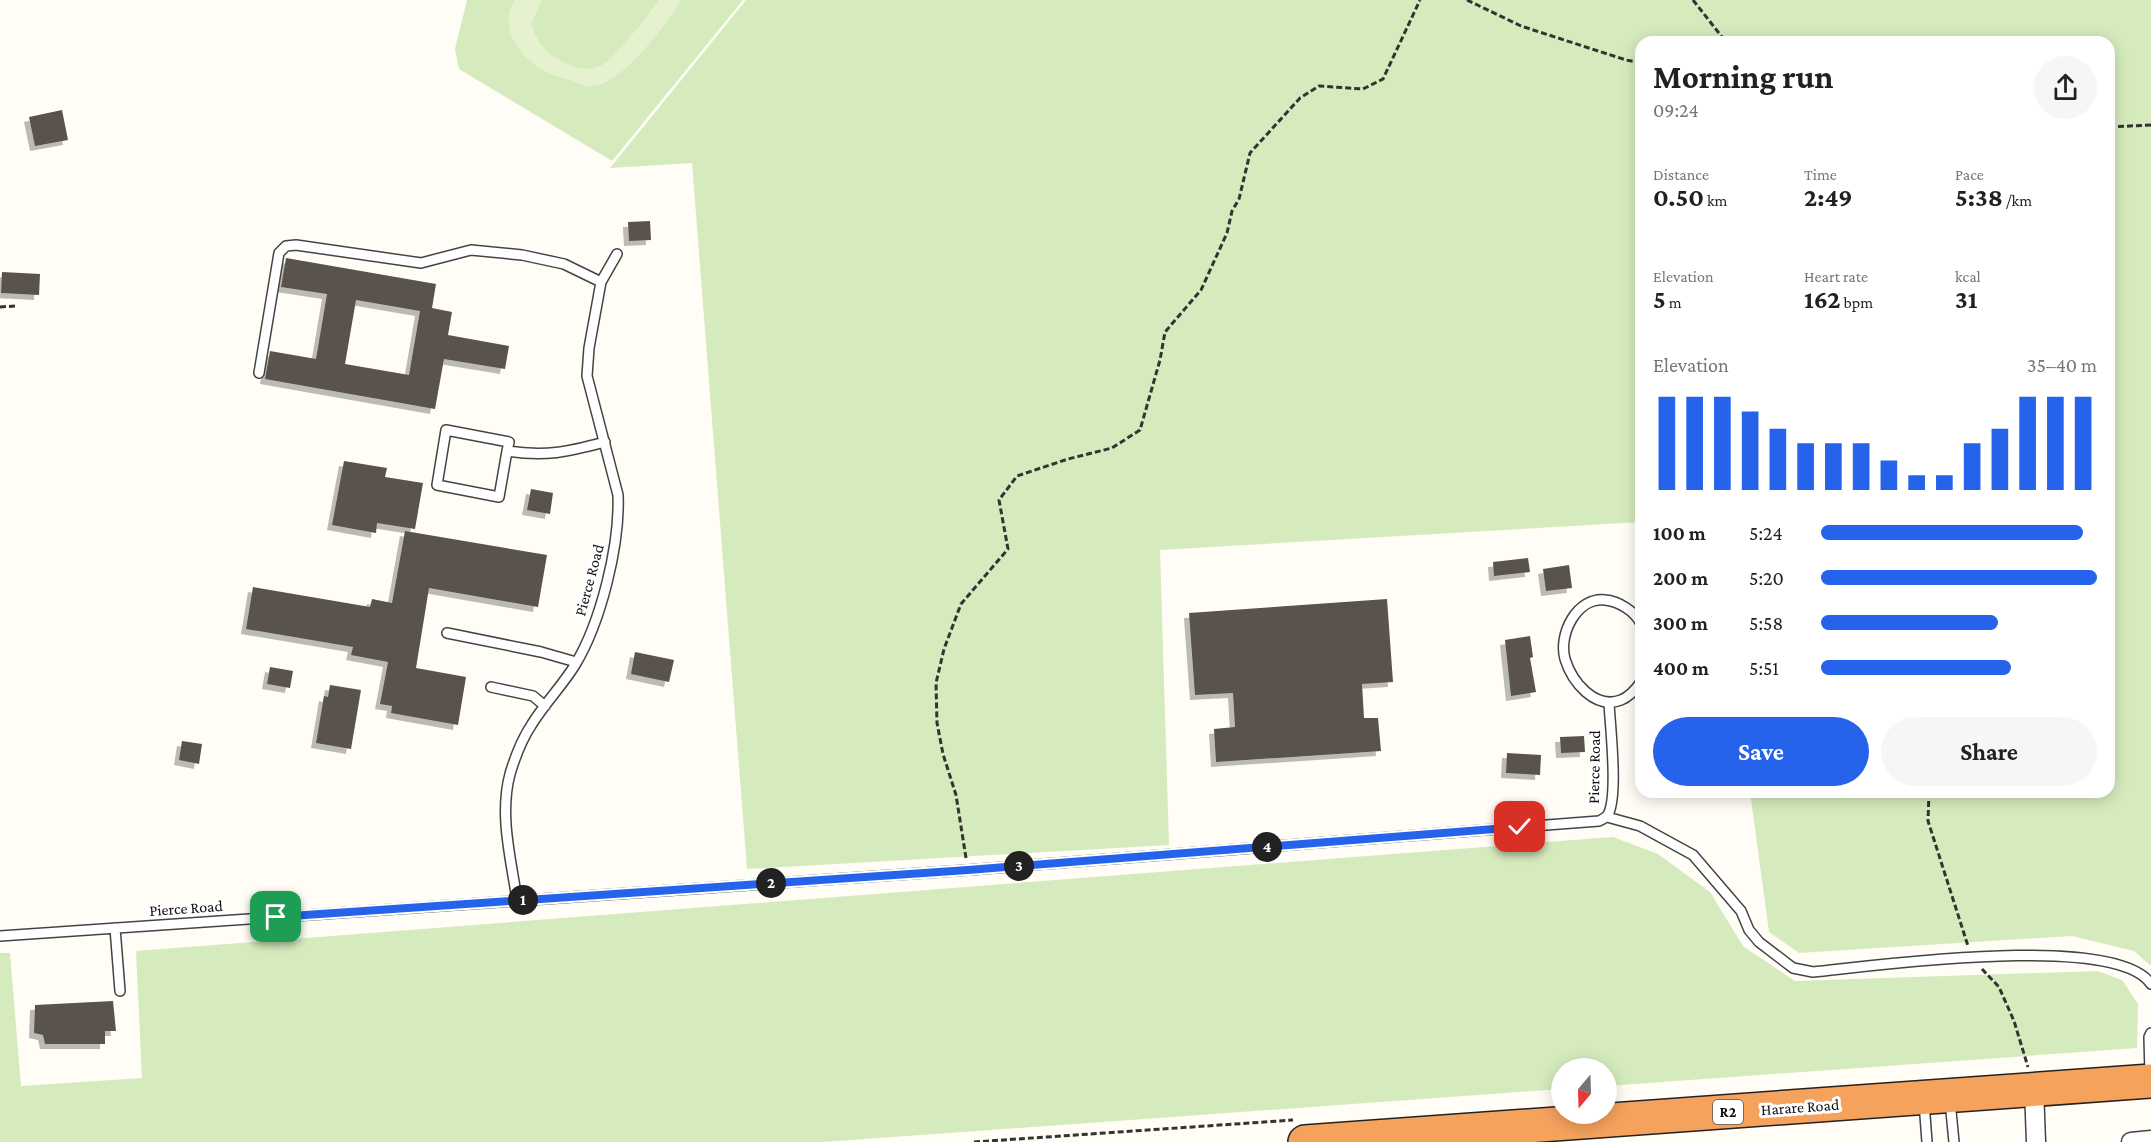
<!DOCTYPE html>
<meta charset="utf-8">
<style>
body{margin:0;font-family:"Crimson Pro",serif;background:#f6f6f6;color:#202124;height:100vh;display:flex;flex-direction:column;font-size:22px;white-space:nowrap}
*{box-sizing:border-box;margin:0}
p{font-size:20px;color:#757577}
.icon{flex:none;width:33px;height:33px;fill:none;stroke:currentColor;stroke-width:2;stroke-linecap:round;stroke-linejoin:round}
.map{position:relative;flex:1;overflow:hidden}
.drawer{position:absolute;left:1635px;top:36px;width:480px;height:762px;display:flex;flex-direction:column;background:#fff;border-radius:18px;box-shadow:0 3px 15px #0003}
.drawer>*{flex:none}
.needle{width:39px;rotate:199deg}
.controls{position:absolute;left:1551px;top:1058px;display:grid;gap:12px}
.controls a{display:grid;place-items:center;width:66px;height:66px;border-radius:50%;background:#fff;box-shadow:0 3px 15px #0003;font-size:30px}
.pin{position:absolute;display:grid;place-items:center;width:51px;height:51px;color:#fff;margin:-26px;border-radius:12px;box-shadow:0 3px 9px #0006}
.km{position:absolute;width:30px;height:30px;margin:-15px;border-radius:50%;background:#222;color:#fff;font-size:16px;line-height:30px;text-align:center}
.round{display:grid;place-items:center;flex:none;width:63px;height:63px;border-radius:32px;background:#f6f6f6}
.summary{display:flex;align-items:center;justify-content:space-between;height:102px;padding:0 18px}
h1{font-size:33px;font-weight:700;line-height:45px}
.metrics{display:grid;grid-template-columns:repeat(3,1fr);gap:9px;height:102px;padding:6px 18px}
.metrics div{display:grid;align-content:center}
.metrics b{font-size:26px;font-weight:700}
.metrics small{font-size:16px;font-weight:400}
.metrics p{font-size:16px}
.chart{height:168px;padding:12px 18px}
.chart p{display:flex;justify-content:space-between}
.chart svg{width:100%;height:108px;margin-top:6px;stroke:#2563eb;stroke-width:6}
.primary-button{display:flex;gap:12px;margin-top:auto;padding:12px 18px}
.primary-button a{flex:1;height:69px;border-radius:36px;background:#2563eb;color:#fff;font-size:24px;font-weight:700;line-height:69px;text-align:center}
.primary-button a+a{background:#f6f6f6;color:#202124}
ul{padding:0 18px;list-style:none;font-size:20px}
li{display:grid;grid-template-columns:96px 72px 1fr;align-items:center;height:45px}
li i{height:15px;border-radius:8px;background:#2563eb}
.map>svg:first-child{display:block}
.green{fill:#d5ebbd}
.pitch{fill:#e6f2cf}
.building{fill:#5a524d;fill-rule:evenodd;filter:url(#shadow)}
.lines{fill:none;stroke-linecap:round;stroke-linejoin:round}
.lane-casing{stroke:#444;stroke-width:12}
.street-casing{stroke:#444;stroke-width:21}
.highway-casing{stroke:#222;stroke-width:36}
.path{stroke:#333;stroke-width:3;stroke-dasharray:6 3;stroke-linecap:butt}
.lane{stroke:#fff;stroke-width:9}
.street{stroke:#fff;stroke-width:18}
.highway{stroke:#f5a25d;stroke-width:33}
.route-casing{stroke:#fff;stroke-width:12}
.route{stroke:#2563eb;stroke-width:8}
.labels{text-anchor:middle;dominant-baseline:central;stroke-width:6;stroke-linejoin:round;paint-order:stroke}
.shield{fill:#fff;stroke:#585858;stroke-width:1.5}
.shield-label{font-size:15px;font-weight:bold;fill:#111}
.street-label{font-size:16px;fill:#111;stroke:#fff}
</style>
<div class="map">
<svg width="2151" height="1142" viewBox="0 0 2151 1142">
<defs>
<filter id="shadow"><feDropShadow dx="-5" dy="5" stdDeviation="0" flood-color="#0004"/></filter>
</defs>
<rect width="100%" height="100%" fill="#fffdf5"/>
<path class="green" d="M467 0H743L612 161 459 69 455 49Z
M746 0H2151V966L2134 951 2072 936 1799 953 1769 932 1750 792H2109V42H1641V522L1160 550 1169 845 747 869 692 163 610 168Z
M1613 837 1658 854 1710 892 1743 946 1795 981 2098 971 2122 980 2138 1004 2137 1048 1607 1086 1606 1068H1562L1561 1089 823 1142H0V953H10L21 1086 142 1078 136 951Z"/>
<path class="pitch" d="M515 0H542L531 24C536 40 545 52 559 60 571 67 586 72 600 66 614 60 649 14 659 0H681C667 24 623 83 594 86 585 87 574 82 567 79 558 76 548 74 541 69 518 54 498 27 515 0Z"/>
<path class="building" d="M62 110 68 140 35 146 29 117Z
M650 221 651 240 629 241 628 222Z
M286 258 436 284 432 308 452 312 448 335 509 346 505 369 444 359 435 409 265 379 270 351 316 359 327 294 281 287ZM356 300 420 311 409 375 345 364Z
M2 272 40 274 39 295 1 293Z
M344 461 387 468 385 477 423 483 415 529 377 523 376 533 332 525Z
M531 489 553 493 550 514 527 510Z
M405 531 547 555 538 607 429 588 416 668 466 677 458 725 391 713 392 706 380 704 388 662 351 655 353 647 246 629 253 587 370 607 372 599 392 603Z
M1528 558 1530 572 1494 576 1493 562Z
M1569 565 1572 588 1546 591 1543 569Z
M1387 599 1393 682 1362 684 1364 718H1378L1381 751 1216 762 1214 729 1235 727 1233 693 1195 695 1189 613Z
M1530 636 1533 657 1530 658 1536 692 1511 696 1505 640Z
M635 652 674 660 669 682 631 674Z
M270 667 293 671 290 688 267 684Z
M330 685 361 690 351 749 316 743 324 696 328 697Z
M1584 736 1585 752 1561 753 1560 737Z
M182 741 202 744 199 764 179 760Z
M1507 753 1541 755 1540 775 1506 773Z
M113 1001 116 1031H105V1044H45L43 1035 34 1033 35 1005Z"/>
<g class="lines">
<g class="lane-casing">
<path id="lane" d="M259 373 279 253 286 246 296 245 421 263 471 250 522 255 564 264 601 282
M507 451 509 442 446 430 437 485 499 497 507 451C546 457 567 452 605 442
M1641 624C1635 611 1618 601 1605 600 1577 597 1558 634 1565 659 1572 682 1595 710 1621 700 1629 697 1636 689 1641 682
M447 633 541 652 576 662
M491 687 533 696 545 706
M1607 817 1640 826 1693 855 1741 911 1749 930 1759 942 1793 968 1813 972C1875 966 2115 932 2151 984
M517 900C511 859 499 815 510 774 515 757 522 739 532 724 545 703 562 686 575 665 601 622 620 545 618 495L587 376 589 348 601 282 617 254
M115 928 120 991
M0 936 968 870 1599 821C1601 820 1606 817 1607 816 1619 800 1610 725 1609 703
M2150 1075 2149 1037 2151 1033
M1950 1101 1954 1142
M1924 1102 1927 1142"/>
</g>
<g class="street-casing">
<path id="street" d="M2034 1089 2036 1142
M2131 1142 2151 1140"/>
</g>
<g class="highway-casing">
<path id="highway" d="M1305 1142 2151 1081"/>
</g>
<path class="path" d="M1467 0 1521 26 1626 60 1641 63
M1693 0 1726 42
M2109 127 2151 125
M0 307 15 306
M1929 792 1928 821 1968 946
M966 858 956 795 943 754 937 723 936 683 944 649 961 604 1008 549 999 500 1017 476 1068 459 1112 448 1140 430 1160 360 1165 332 1201 290 1227 233 1232 211 1239 199 1250 153 1300 98 1319 86 1363 89 1383 79 1420 0
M1982 969 1999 987 2014 1021 2028 1067
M974 1142 1293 1120"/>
<use href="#lane" class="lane"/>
<use href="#street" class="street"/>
<use href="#highway" class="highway"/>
</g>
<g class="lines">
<g class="route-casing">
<path id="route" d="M276 917 968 870 1520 827"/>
</g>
<use href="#route" class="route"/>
</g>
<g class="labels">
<rect class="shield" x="1713" y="1100" width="30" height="24" rx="4.5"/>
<g class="shield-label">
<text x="1728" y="1112">R2</text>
</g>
<g class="street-label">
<text transform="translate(589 580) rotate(-75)">Pierce Road</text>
<text transform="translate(1594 767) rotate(-89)">Pierce Road</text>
<text transform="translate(186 908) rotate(-4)">Pierce Road</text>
<text transform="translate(1800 1107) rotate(-4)">Harare Road</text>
</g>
</g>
</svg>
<div class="controls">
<a><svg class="needle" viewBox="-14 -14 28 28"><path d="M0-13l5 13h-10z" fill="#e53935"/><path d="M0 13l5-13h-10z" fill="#757577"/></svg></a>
</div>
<div class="pin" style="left:276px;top:917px;background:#1e9e55"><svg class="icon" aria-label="arrive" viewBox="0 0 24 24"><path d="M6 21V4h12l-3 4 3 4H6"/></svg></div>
<div class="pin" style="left:1520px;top:827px;background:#d93025"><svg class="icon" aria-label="check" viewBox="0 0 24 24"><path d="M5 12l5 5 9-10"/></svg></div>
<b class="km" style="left:523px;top:900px">1</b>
<b class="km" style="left:771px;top:883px">2</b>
<b class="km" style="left:1019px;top:866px">3</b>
<b class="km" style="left:1267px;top:847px">4</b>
<section class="drawer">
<div class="summary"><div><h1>Morning run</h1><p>09:24</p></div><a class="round"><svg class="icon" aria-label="share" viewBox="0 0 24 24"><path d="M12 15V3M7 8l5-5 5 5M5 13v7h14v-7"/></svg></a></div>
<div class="metrics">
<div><p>Distance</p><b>0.50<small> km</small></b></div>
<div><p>Time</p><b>2:49</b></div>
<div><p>Pace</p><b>5:38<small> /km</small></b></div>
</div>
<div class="metrics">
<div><p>Elevation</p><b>5<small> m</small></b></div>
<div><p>Heart rate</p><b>162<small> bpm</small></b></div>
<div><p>kcal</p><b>31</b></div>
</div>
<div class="chart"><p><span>Elevation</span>35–40 m</p>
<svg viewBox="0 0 160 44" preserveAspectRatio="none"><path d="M5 44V6M15 44V6M25 44V6M35 44V12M45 44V19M55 44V25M65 44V25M75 44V25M85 44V32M95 44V38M105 44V38M115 44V25M125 44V19M135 44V6M145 44V6M155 44V6"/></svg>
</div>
<ul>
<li><b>100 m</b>5:24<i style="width:95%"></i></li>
<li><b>200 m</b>5:20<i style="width:100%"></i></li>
<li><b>300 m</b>5:58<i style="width:64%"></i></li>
<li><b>400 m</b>5:51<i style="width:69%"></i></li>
</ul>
<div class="primary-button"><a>Save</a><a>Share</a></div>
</section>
</div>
